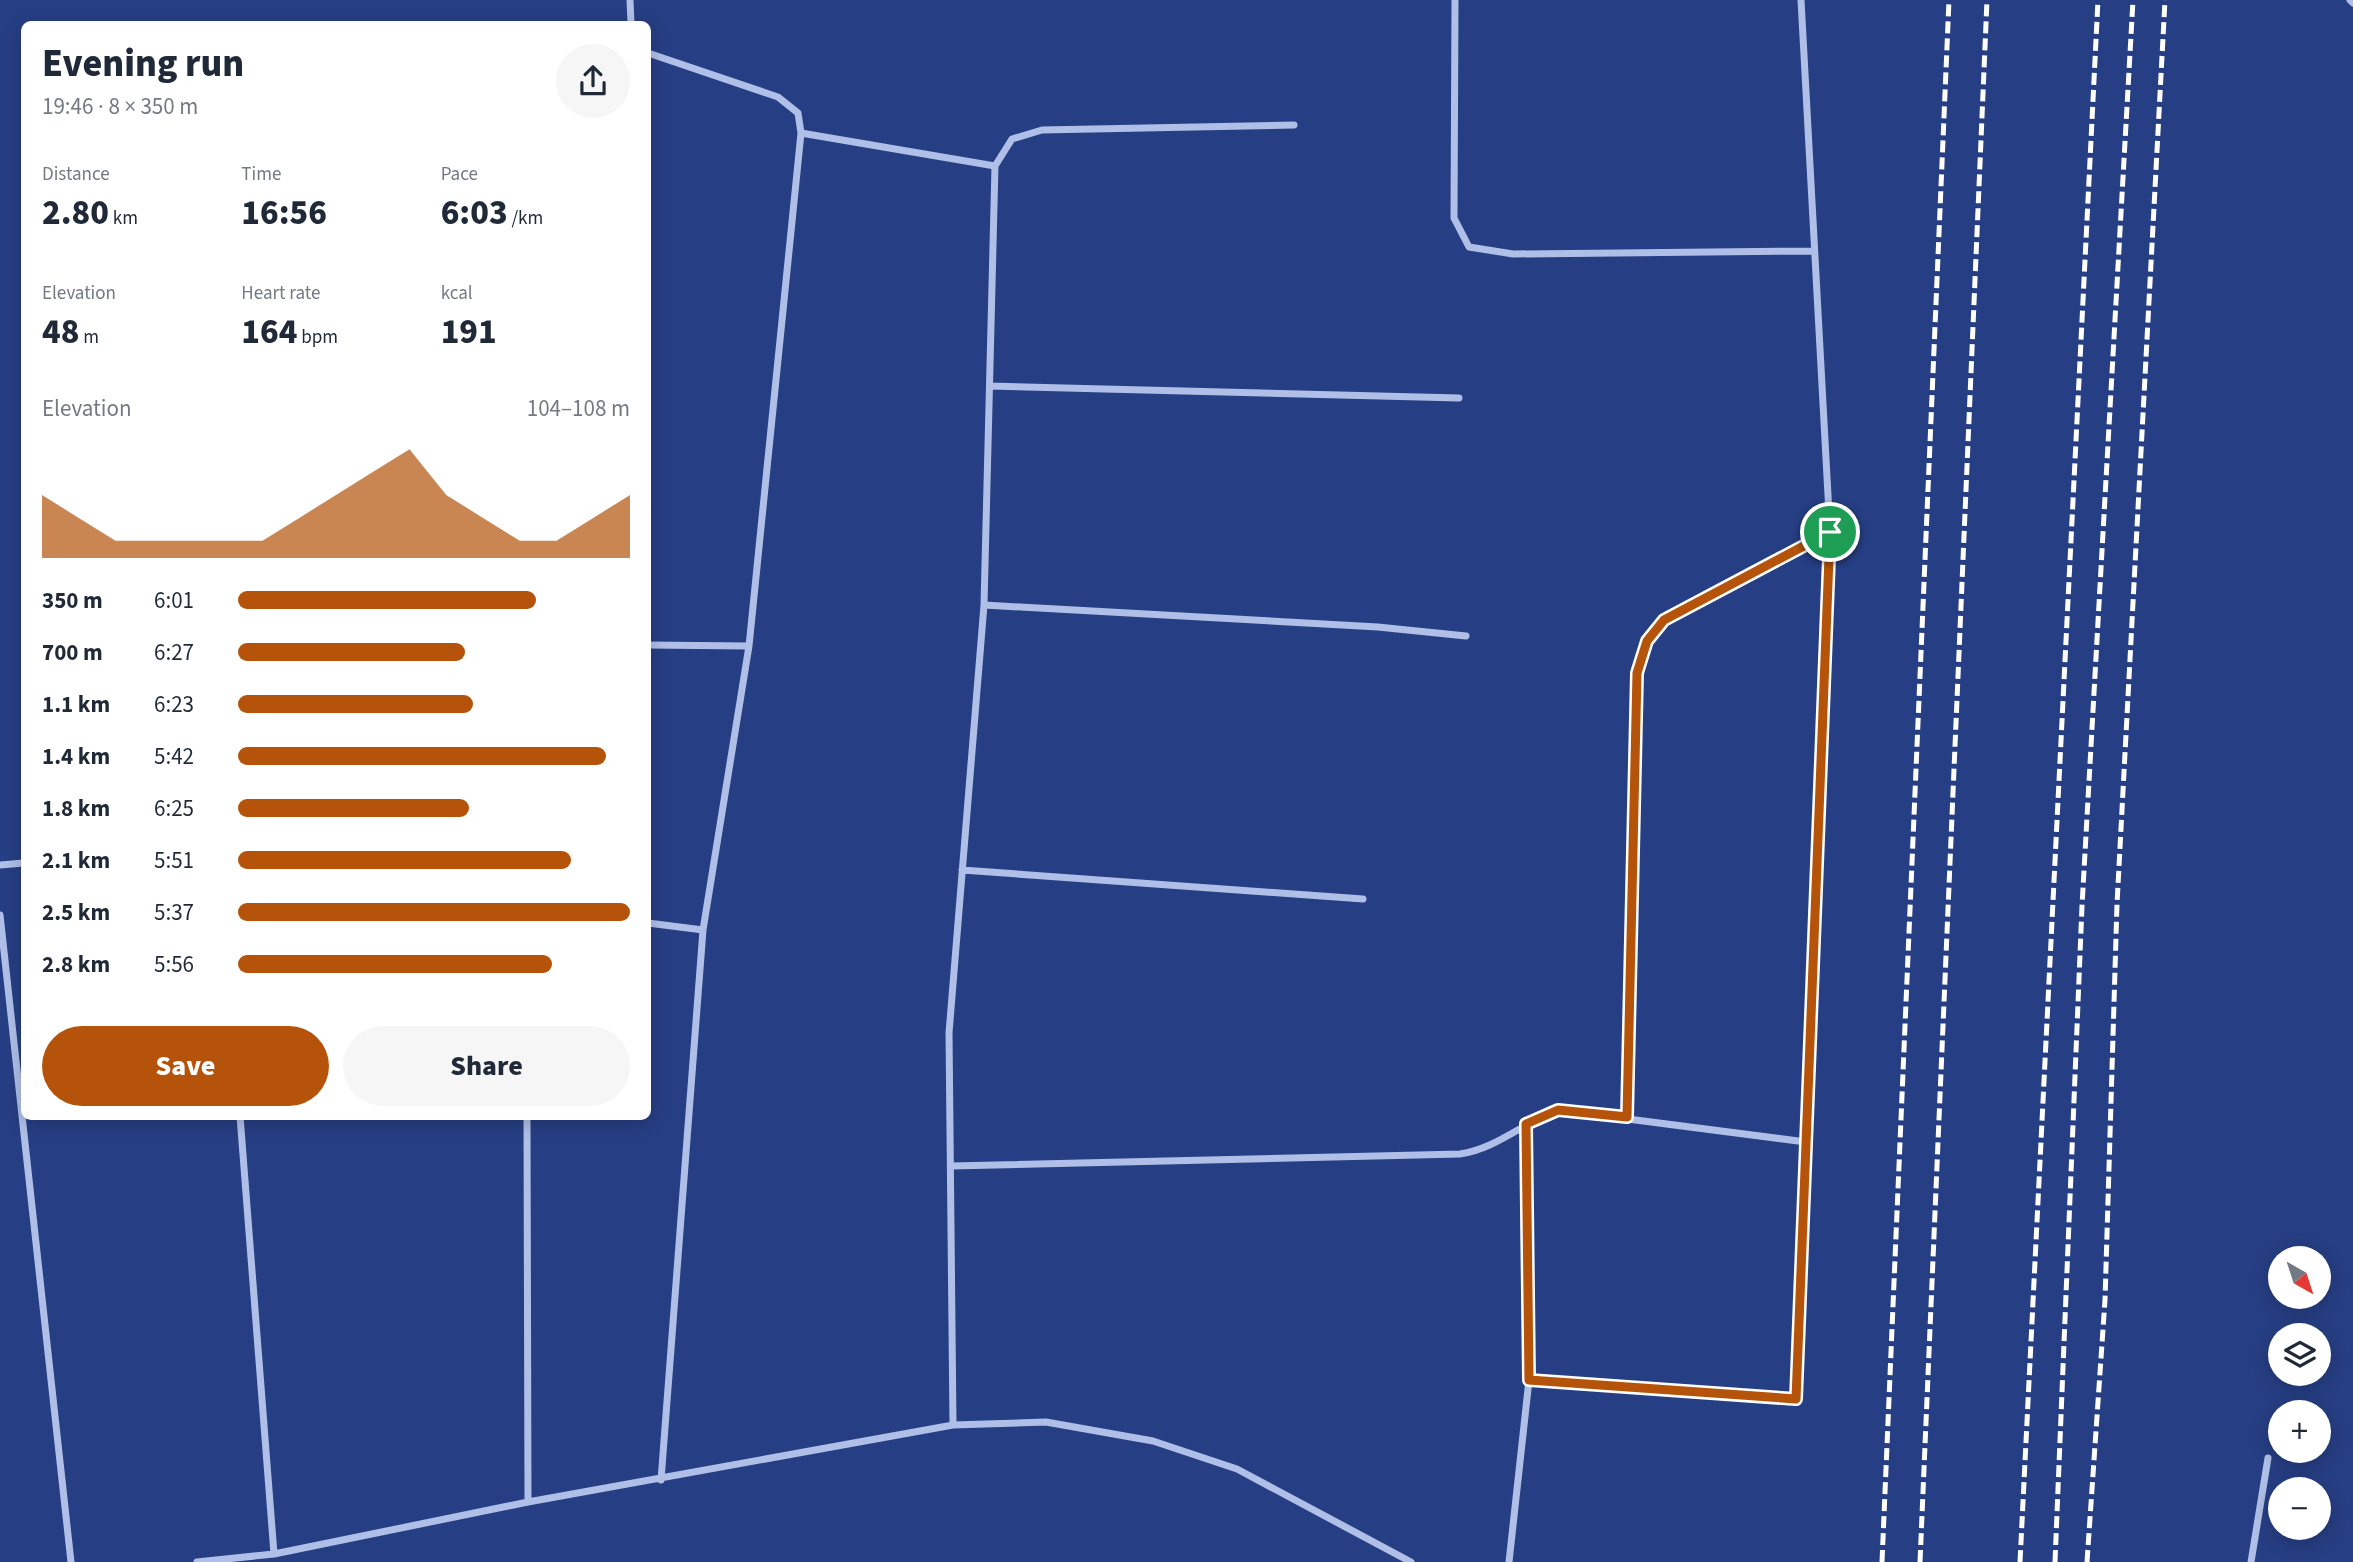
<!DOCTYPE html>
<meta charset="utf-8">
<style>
body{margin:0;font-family:"Source Sans 3",sans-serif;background:#f6f6f7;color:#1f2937;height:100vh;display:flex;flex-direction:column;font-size:26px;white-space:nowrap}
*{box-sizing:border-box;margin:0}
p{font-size:23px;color:#747a83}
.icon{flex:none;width:38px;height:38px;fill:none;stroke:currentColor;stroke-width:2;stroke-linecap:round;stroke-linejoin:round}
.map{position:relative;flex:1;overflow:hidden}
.panel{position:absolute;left:21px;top:21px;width:630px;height:1099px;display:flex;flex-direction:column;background:#fff;border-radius:10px;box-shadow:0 4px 18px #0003}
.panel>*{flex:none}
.needle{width:46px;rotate:141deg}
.fabs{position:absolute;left:2268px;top:1246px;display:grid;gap:14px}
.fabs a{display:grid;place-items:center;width:63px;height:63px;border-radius:50%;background:#fff;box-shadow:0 4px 18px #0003;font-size:35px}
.pin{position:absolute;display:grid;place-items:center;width:60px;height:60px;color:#fff;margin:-30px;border:4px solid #fff;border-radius:50%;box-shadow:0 2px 7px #0007}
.round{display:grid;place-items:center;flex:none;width:74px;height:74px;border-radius:37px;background:#f6f6f7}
.headline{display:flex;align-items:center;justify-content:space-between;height:119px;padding:0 21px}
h1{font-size:38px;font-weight:800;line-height:52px}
.figures{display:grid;grid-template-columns:repeat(3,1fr);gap:10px;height:119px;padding:7px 21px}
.figures div{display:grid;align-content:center}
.figures b{font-size:35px;font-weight:800}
.figures small{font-size:19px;font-weight:400}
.figures p{font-size:19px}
.chart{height:196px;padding:14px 21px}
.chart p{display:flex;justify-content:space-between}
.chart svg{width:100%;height:126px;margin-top:7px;fill:#b45309;opacity:.7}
.cta{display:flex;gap:14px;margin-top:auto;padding:14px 21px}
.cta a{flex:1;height:80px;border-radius:42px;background:#b45309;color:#fff;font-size:28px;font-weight:800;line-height:80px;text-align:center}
.cta a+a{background:#f6f6f7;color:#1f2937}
ul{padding:0 21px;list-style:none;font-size:23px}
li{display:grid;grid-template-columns:112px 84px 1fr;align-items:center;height:52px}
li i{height:18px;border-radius:9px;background:#b45309}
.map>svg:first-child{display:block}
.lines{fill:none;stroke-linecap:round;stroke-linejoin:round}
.minor{stroke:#afbfe7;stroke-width:7}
.rail{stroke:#fff;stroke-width:5;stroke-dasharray:12 5;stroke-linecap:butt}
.route-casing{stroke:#fff;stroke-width:14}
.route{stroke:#b45309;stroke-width:9}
</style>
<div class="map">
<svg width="2353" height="1562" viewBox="0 0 2353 1562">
<rect width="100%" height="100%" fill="#263e83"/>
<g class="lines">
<path class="minor" d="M630 0 631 24
M1455 0 1454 218 1469 247 1513 254 1814 251
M2350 0 2353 3
M648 53 778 97 798 113 801 133 749 646 648 645
M801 133 995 166
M990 386 1459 398
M984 605 1378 627 1466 636
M0 865 24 863
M962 870 1363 899
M0 915 71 1562
M648 923 703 930 749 646
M240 1116 274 1554
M527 1116 528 1502
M1627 1117 1637 673 1647 641 1664 620 1830 532
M1526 1124 1529 1380
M951 1166 1460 1154C1496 1149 1524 1122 1558 1110L1806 1142
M953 1425 949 1033 984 605 995 166 1012 139 1042 130 1294 125
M661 1480 703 930
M197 1562 274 1554 528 1502 953 1425 1046 1422 1153 1441 1237 1469 1411 1562
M1509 1562 1529 1380 1796 1399 1830 532 1801 0
M2251 1562 2268 1458"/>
<path class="rail" d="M1882 1562 1949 0
M1920 1562 1987 0
M2020 1562 2098 0
M2055 1562 2082 906 2133 0
M2087 1562 2105 1300 2117 904 2165 0"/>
</g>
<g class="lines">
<g class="route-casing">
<path id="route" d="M1830 532 1796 1399 1529 1380 1526 1124 1558 1110 1627 1117 1637 673 1647 641 1664 620Z"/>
</g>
<use href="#route" class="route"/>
</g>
</svg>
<div class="fabs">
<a><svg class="needle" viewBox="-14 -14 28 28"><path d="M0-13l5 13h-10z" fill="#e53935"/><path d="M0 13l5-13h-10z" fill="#747a83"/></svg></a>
<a><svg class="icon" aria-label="layers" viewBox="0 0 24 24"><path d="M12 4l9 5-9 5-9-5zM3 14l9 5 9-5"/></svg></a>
<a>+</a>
<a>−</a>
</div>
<div class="pin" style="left:1830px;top:532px;background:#1e9e55"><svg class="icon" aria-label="arrive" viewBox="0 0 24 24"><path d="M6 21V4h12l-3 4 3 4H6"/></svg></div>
<section class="panel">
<div class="headline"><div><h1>Evening run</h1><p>19:46 · 8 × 350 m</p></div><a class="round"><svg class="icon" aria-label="share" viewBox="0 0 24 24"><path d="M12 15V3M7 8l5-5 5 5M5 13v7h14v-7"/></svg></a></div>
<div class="figures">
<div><p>Distance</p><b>2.80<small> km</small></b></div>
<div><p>Time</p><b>16:56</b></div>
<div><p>Pace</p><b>6:03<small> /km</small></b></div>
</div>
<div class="figures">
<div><p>Elevation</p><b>48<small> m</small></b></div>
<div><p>Heart rate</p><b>164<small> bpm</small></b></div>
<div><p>kcal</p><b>191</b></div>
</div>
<div class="chart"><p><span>Elevation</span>104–108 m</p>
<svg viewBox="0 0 160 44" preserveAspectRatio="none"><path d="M0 44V22L10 30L20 38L30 38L40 38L50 38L60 38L70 30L80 22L90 14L100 6L110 22L120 30L130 38L140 38L150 30L160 22V44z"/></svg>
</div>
<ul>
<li><b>350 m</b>6:01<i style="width:76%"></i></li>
<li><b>700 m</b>6:27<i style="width:58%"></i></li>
<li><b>1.1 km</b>6:23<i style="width:60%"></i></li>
<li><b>1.4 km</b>5:42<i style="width:94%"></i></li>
<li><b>1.8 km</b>6:25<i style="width:59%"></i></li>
<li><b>2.1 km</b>5:51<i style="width:85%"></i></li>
<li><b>2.5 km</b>5:37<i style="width:100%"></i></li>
<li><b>2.8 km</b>5:56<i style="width:80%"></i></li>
</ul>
<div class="cta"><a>Save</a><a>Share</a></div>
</section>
</div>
